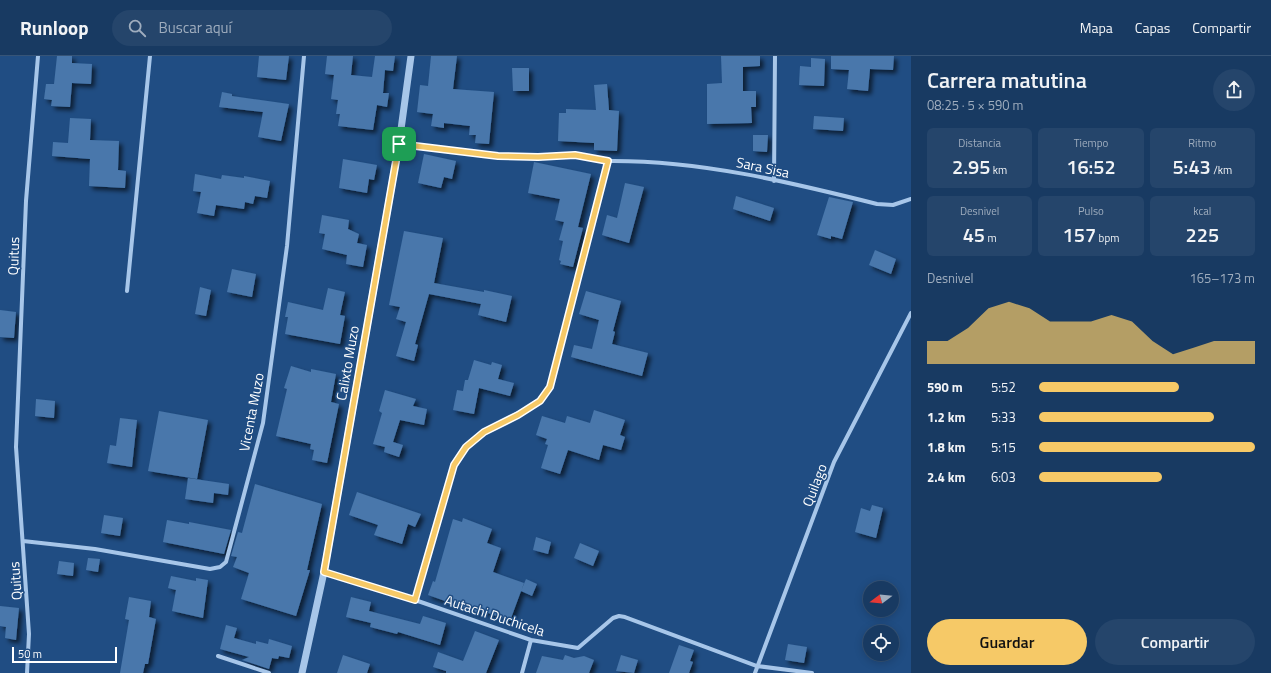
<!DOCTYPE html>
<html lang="es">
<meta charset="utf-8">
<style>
body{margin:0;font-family:"Titillium Web",sans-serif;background:#25456b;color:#f1f3f6;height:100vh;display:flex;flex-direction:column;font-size:15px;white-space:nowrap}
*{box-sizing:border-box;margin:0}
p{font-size:13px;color:#9fadbe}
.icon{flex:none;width:22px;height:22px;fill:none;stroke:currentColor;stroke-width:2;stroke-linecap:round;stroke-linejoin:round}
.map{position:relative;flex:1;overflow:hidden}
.side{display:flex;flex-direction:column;background:#183a62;width:360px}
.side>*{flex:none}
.needle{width:26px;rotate:254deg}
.fabs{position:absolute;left:863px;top:525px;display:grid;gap:8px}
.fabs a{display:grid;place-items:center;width:36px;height:36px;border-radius:50%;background:#183a62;box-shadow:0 2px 10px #0003,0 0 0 1px #365477;font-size:20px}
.scale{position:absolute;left:12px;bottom:10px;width:105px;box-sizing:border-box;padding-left:4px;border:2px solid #fff;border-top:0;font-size:11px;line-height:14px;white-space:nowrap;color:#fff;-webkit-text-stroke:3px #204d83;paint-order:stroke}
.pin{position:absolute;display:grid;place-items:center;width:34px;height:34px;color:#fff;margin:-17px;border-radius:8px;box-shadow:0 2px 6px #0006}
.round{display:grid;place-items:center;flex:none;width:42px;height:42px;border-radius:21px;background:#25456b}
.overview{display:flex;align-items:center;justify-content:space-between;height:68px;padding:0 16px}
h1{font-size:22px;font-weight:600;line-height:30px}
.metrics{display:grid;grid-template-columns:repeat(3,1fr);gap:6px;height:68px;padding:4px 16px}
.metrics div{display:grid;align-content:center;border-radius:6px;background:#25456b;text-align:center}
.metrics b{font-size:20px;font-weight:600}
.metrics small{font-size:11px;font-weight:400}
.metrics p{font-size:11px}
.chart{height:112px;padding:8px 16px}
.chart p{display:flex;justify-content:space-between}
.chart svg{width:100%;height:72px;margin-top:4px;fill:#f6c967;opacity:.7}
.cta{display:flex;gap:8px;margin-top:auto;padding:8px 16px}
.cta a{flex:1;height:46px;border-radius:24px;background:#f6c967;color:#111;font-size:16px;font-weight:600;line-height:46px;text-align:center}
.cta a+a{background:#25456b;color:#f1f3f6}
ul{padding:0 16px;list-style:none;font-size:13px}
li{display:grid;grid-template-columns:64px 48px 1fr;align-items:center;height:30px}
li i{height:10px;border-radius:5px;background:#f6c967}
header{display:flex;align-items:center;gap:24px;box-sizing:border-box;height:56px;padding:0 20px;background:#183a62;border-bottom:1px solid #365477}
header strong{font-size:19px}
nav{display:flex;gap:22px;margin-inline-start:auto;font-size:14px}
.search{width:280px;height:36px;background:#25456b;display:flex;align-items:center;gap:10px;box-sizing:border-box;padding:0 14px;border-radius:22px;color:#9fadbe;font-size:15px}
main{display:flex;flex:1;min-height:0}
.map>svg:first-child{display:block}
.building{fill:#4877ab;filter:url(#shadow)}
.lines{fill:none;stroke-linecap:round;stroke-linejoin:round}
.minor{stroke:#a7c6e9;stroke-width:4}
.tertiary{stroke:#a7c6e9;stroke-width:7}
.route-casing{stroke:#fff;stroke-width:8}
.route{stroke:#f6c967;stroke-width:5}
.labels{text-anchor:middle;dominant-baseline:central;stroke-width:3;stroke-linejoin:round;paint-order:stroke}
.street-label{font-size:14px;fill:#fff;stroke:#204d83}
</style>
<header>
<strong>Runloop</strong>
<div class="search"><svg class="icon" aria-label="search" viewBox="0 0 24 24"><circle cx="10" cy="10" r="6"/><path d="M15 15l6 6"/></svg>Buscar aquí</div>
<nav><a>Mapa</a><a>Capas</a><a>Compartir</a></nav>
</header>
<main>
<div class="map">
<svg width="911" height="617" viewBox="0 0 911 617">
<defs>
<filter id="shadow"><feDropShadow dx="3.5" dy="3.5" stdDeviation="2" flood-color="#0009"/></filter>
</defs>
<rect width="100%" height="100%" fill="#204d83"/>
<path class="building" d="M57 0H72V7L92 8 91 28 72 27 70 51 51 50 52 44 44 43 46 28H54Z
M259 0H289L286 24 257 21Z
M327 0H353L351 19 372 21 375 0H395L393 15 385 14 383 37H389L387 51 377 49 373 74 338 70 340 58H336L338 44 331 43 334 19 325 18Z
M431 0H457L453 33 494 36 489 88 475 87 476 79H469L470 70 444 67V72L431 70 433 58 417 56 420 29 428 30Z
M721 0H760V10L743 11V35H756V51H751L752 67 707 68V28L722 27Z
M831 0H894L893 14 870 13 868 35 847 33 849 14 831 13Z
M811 2 825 3 824 30 799 29 800 10 811 11Z
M512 12H529V35H513Z
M607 28 609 54 619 55 617 95 594 94V87L558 85 559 57H566V53L596 54 594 29Z
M222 36 232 38V40L289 48 281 85 258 81 263 56 219 51Z
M814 60 844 62 843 75 813 73Z
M70 62 91 63 90 84 119 85 118 114 126 115 125 132 89 130 90 103 52 100 53 86 68 87Z
M753 79H768L767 96 753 95Z
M424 98 456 105 452 123 444 121 441 132 418 127Z
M343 103 377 109 374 124 369 123 367 137 339 132Z
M534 106 591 118 578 171 583 172 573 211 560 208 561 205 559 204 563 185 559 184 564 166 555 164 560 143 528 137Z
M195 118 221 123 222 119 244 122V120L270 125 267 142 255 140 253 148 245 146 244 153 216 149 214 160 197 157 201 136 193 135Z
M625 127 644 131 629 187 602 179 607 159 617 162Z
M736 140 774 152 770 165 733 153Z
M829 141 853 146 842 183 831 180V183L817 179Z
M322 159 349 164 348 173 359 178 357 187 367 189 363 211 346 208 347 199 322 193 325 178 319 177Z
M404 175 443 182 434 227 484 236V234L512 240 506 266 478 259 481 248 429 238 415 288 418 289 414 305 396 300 406 266 396 263 400 251 389 249Z
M875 194 896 203 891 218 869 209Z
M232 213 256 218 252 241 227 236Z
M200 231 211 234 206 260 195 258Z
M328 232 345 236 340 259 345 260 340 288 285 278 288 261H285L288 246 323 254Z
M586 235 621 245 613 275 615 276 612 288 648 297 642 320 571 301 574 289 592 293 599 264 579 258Z
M0 254 16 256 14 282 0 281Z
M474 304 491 309 492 306 502 309 498 323 514 327 510 340 479 332 474 358 453 354 457 334 463 335 465 324H468Z
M291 310 311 316V313L336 318 331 346 339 348 327 407 312 404 314 394 310 393 311 388 276 380 287 333 284 332Z
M385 334 416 343 413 350 427 353 424 369 400 364 393 386 403 389 399 401 384 396 385 391 373 388 382 357 379 355Z
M36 343 55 345 54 362 35 360Z
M594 354 625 364 620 379 625 381 621 394 603 389 599 404 568 394 560 418 541 412 548 389 545 388 547 383 536 379 542 360 565 367 567 360 590 367Z
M159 355 208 364 197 423 148 415Z
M120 362 137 364 132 411 107 407 110 389 116 390Z
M188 422 229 428 228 439 214 437 213 447 185 443Z
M255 428 322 448 307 514H310L296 560 241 543 249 517 233 511 237 501 231 500 238 476 242 477Z
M357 436 421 458 415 471 408 468 402 488 374 479 378 469 349 459Z
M872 449 883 452 876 482 855 476 861 452 870 455Z
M104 459 123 462 120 480 101 477Z
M463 462 492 473 487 487 501 492 493 516 524 527 510 565 480 554 479 557 428 539 433 525 435 526 453 463 462 466Z
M167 464 189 468V466L231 474 224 498 163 486Z
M536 481 551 486 548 498 533 494Z
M580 487 599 495 593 510 574 502Z
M88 502 100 503 98 516 86 514Z
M59 505 74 507 73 520 57 518Z
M171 520 196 525V522L208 524 203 562 172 555 176 534 168 532Z
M526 523 537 528 532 540 521 535Z
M129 541 151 545 149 561 156 563 148 608H145L143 617H120L129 564 125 563Z
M351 541 371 546 369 555 420 568 423 560 446 567 440 589 398 576 397 578 370 571 371 567 346 561Z
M0 550 19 552 16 584 5 582 6 571 0 570Z
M226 569 237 572 234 582 256 588V585L268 588 269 583 292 590 289 602 279 600 278 603 272 602 269 613 242 604 249 601 220 593Z
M475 575 499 584 486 617H446V615L433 611 438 596 463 605Z
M788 588 807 591 804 607 785 604Z
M679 589 694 594 690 605 693 606 689 617H669Z
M343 599 370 608 367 617H337Z
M565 599 574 602 584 600 594 604 589 617H536L542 600 563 604Z
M621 599 638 604 634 617 616 615Z"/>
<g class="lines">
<path class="minor" d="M399 88 498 100 575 99 608 105 550 331 540 345 484 376 466 391 454 409 415 544
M608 105C699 104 789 126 877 148L893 149 911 143
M774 125 775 0
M127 235 150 0
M23 485 95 493 210 513 220 511 226 506 263 367 287 190 304 0
M324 516 415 544 531 584 578 592 613 562 619 560 625 561 757 610 812 617
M218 600 269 617
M27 617 29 578 16 391 26 145 38 0
M522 617 531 584
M755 617 834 406 911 257"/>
<path class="tertiary" d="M302 617 324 516 399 88 411 0"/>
</g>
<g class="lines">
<g class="route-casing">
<path id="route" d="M399 88 498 100 538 101 575 99 608 105 550 331 540 345 518 359 484 376 466 391 454 409 415 544 324 516Z"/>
</g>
<use href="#route" class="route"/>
</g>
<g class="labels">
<g class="street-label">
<text transform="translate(763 111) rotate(12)">Sara Sisa</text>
<text transform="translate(13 200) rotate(-88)">Quitus</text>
<text transform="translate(347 307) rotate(-80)">Calixto Muzo</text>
<text transform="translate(251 356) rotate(-79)">Vicenta Muzo</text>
<text transform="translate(814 429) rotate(-69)">Quilago</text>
<text transform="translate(15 525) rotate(-94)">Quitus</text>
<text transform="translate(495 559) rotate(18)">Autachi Duchicela</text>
</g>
</g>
</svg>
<div class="fabs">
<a><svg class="needle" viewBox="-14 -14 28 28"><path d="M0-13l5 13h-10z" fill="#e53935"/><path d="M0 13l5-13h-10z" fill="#9fadbe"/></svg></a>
<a><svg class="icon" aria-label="locate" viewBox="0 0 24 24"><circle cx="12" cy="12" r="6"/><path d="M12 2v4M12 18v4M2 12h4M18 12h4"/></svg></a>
</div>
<div class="scale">50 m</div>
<div class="pin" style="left:399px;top:88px;background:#1e9e55"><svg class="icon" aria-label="arrive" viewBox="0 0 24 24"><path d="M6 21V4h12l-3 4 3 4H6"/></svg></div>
</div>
<section class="side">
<div class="overview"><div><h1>Carrera matutina</h1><p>08:25 · 5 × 590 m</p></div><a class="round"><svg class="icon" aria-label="share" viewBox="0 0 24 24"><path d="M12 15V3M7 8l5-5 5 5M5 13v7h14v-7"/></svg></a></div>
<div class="metrics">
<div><p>Distancia</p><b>2.95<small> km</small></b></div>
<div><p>Tiempo</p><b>16:52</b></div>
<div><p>Ritmo</p><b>5:43<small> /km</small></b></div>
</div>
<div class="metrics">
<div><p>Desnivel</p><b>45<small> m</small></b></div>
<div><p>Pulso</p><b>157<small> bpm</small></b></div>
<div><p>kcal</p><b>225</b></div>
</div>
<div class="chart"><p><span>Desnivel</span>165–173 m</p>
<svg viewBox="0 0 160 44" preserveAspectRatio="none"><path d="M0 44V30L10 30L20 22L30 10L40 6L50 10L60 18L70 18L80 18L90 14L100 18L110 30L120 38L130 34L140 30L150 30L160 30V44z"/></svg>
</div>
<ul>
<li><b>590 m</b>5:52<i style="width:65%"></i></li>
<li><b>1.2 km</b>5:33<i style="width:81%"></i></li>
<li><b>1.8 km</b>5:15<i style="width:100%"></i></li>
<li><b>2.4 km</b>6:03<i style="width:57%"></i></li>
</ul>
<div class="cta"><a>Guardar</a><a>Compartir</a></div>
</section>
</main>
